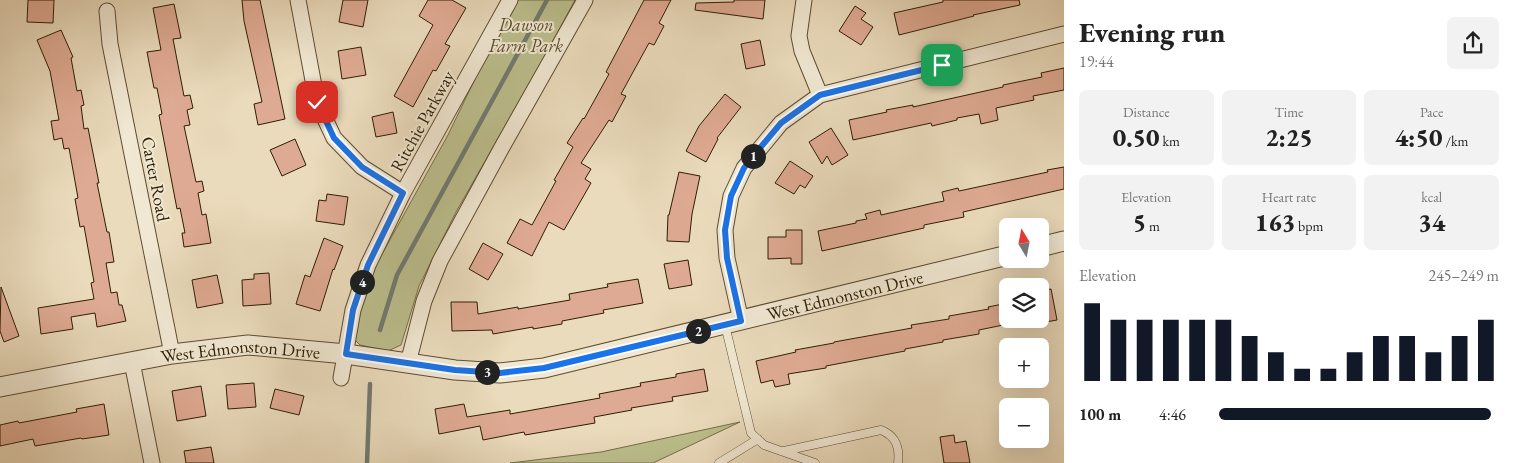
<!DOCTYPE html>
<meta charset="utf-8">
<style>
body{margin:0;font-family:"EB Garamond",serif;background:#f2f2f2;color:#222;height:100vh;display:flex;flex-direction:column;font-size:19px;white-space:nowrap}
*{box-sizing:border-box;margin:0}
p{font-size:16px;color:#767676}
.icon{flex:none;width:28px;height:28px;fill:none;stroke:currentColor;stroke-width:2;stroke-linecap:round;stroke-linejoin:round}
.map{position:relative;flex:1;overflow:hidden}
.sheet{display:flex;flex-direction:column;background:#fff;width:450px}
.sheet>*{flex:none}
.needle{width:32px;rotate:350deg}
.tools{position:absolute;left:999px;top:218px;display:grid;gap:10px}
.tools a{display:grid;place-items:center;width:50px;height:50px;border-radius:8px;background:#fff;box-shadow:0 5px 20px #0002;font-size:25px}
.pin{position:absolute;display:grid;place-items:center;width:42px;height:42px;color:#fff;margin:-21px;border-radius:10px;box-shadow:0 2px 8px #0006}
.km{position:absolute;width:25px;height:25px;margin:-12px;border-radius:50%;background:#222;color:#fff;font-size:14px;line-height:25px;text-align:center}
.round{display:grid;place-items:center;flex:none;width:52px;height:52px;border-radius:8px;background:#f2f2f2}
.summary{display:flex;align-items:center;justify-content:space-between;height:85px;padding:0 15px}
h1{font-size:28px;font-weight:800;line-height:38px}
.figures{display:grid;grid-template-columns:repeat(3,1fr);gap:8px;height:85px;padding:5px 15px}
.figures div{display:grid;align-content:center;border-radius:8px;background:#f2f2f2;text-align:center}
.figures b{font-size:25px;font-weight:800}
.figures small{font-size:14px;font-weight:400}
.figures p{font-size:14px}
.chart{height:140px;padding:10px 15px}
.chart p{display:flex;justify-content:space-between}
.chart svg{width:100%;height:90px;margin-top:5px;stroke:#111827;stroke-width:6}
ul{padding:0 15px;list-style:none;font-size:16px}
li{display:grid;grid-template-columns:80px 60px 1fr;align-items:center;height:38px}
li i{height:12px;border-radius:6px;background:#111827}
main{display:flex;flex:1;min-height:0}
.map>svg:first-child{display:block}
.green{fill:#bcbe8d;stroke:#756e48}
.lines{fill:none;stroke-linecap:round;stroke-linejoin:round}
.stream{stroke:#717a71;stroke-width:4.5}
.building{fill:#dfaa93;stroke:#2e1d03}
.service-casing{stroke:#5d4c31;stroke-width:9}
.minor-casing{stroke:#5d4c31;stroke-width:17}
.tertiary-casing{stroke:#5d4c31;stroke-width:21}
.service{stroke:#f1e8d3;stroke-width:8}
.minor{stroke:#f1e8d3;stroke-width:15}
.tertiary{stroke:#f1e8d3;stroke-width:19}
.route-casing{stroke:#fff;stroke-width:10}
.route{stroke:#1a73e8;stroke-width:6}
.labels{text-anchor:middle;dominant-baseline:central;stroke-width:4;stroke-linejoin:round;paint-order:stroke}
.park-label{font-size:18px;font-style:italic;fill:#594d2c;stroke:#f1e8d3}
.street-label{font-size:18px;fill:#2e1d03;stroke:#f1e8d3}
</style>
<main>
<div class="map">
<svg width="1064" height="463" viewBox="0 0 1064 463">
<rect width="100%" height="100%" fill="#eadbbc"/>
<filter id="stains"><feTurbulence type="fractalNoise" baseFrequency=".004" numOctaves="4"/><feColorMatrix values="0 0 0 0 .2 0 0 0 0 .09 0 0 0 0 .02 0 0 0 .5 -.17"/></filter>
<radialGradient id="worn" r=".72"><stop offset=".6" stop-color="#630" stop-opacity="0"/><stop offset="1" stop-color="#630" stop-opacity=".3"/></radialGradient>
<path class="green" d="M515 0H575L541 63 456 212 419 286 401 345 388 351 360 345 355 340 354 330 376 265 448 135 501 25Z
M740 422 653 463H510L601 452Z"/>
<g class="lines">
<path class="stream" d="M380 330 397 275 547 0
M367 463 370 384"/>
</g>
<path class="building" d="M28 0H54L53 23 27 22Z
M242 0H260L285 119 258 125 254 104 262 102 244 21Z
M343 0H368L363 27 339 22Z
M428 0H452L466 8 445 44 450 46 436 71 433 70 413 107 394 96 433 25 419 16Z
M644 0H671L659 23 664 26 654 45 649 43 621 94 626 96 612 122 609 120 581 163 591 169 585 179 591 183 583 197 564 230 549 222 532 256 507 243 520 219 532 225 556 181 554 180 573 147 567 143 583 118 584 119 609 74 606 72Z
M734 0H765L763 19 695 10 696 3 734 2Z
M943 0H1019L1020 5 973 15 974 16 899 35 894 13 943 2Z
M174 4 181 38 173 39 184 96 190 95 193 108 187 110 190 125 184 126 196 182 202 181 204 191 198 193 202 215 206 214 211 243 184 247 182 233H185L180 208 177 209 159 115 162 114 157 88H154L147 52 161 50 153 8Z
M855 6 866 13 861 19 873 27 861 45 839 31Z
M61 30 73 57 71 58 77 91 81 90 84 105 81 106 84 129 88 128 99 183H97L107 232H109L114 262 106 263 111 293 117 292 119 305H122L126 321 97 327 95 313 71 317 73 329 41 334 38 308 94 299 91 283 94 282 84 226 80 227 75 199 78 198 69 148 64 149 62 138 54 140 51 121 59 120 50 71 37 40Z
M760 40 765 65 746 69 741 44Z
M361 47 366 75 342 79 338 51Z
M1064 68V90L1033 96 1034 100 996 108 998 120 981 124 979 114 957 118V120L932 126 931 123 853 140 849 120 887 112 886 110 913 105V107L1003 87V85L1042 77 1041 73Z
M725 94 741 107 717 138 718 139 706 162 686 151 699 126Z
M393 112 397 133 376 137 372 117Z
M831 128 848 155 832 165 827 156 822 164 809 142Z
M295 139 306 165 282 176 270 150Z
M790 161 813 176 805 188 800 185 794 194 775 183Z
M1064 167V189L963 212 964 217 924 225V228L822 251 818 231 856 223V221L867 219 865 214 880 210 881 215 934 203 944 201 942 192 958 188 959 191 1048 172 1047 170Z
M679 172 700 176 692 214 689 242 667 241 668 215H669Z
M327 194 348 197 344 225 316 221 319 200 326 201Z
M786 230H802V264H791V258L768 259V237H786Z
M324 238 343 246 334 270 333 269 320 311 296 304 305 275 310 277Z
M483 243 503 254 488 280 469 269Z
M688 260 692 285 669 289 664 264Z
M269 273 271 304 243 306 242 280 254 279V274Z
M217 275 223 303 197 308 192 280Z
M638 279 643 303 603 310 604 313 562 321V324L533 329V327L493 334 492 330 452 331 451 302H477L478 314 518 307V309L570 300 569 294 608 287 607 284Z
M1 287 19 336 4 342 0 331Z
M1051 289 1057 320 1040 323V291Z
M1008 303V324L979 330V334L943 340V342L905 349V351L826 366V368L788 374 790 384 775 387 773 380 761 383 756 361 796 352 795 350 834 343V342L912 328 911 325 949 319V316L989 309 988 307Z
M704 369 708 391 672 397 673 401 631 408 632 410 594 417 595 423 525 435 524 432 483 440 480 426 439 434 435 409 464 404 467 417 510 410V414L600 398 599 394 641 386 640 383 676 377V374Z
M254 383 256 407 228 409 226 385Z
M201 386 206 416 177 421 172 391Z
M275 389 304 396 299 415 270 408Z
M104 404 109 435 82 439 81 438 35 446 33 439 0 446V425L18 421 19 423 77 412 76 409Z
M954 435 955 443 966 441 970 463H944L940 437Z
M211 447 214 463H186L184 451Z"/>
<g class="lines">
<g class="service-casing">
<path id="service" d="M725 325 751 433 764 445 815 463
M784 451 881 430C896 436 900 447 898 463
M719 463 758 439"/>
</g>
<g class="minor-casing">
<path id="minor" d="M298 0 317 102 334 138 362 167 403 193
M804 0 799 36 802 51 820 95
M107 11 110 44 172 354
M741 321 727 258 725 230 731 196 744 168 781 123 820 95 1064 34
M132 362 152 463
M408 363 424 301 440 261 501 149 585 0
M341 378 353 310 368 265 403 193 510 0"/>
</g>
<g class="tertiary-casing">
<g id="tertiary">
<path d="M1040 247 1064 241"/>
<path id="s1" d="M0 387 172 354 248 345 346 354 455 370 500 373 544 368 1008 255"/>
</g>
</g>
<use href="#service" class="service"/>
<use href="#minor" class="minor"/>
<use href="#tertiary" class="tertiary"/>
</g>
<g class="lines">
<g class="route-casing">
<path id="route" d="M317 102 334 138 362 167 403 193 368 265 353 310 346 354 455 370 500 373 544 368 741 321 727 258 725 230 731 196 744 168 755 154 781 123 820 95 942 65"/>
</g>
<use href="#route" class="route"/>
</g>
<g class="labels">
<g class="park-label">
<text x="526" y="24">Dawson<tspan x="526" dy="21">Farm Park</tspan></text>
</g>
<g class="street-label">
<text transform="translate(422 121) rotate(-61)">Ritchie Parkway</text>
<text transform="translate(156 179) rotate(79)">Carter Road</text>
<text stroke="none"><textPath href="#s1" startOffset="859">West Edmonston Drive</textPath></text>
<text stroke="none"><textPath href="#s1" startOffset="244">West Edmonston Drive</textPath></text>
</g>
</g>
<rect width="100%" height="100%" filter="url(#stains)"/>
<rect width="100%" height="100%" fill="url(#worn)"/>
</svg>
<div class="tools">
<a><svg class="needle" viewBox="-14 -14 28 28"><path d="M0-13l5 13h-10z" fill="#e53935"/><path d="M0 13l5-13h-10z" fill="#767676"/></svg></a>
<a><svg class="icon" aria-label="layers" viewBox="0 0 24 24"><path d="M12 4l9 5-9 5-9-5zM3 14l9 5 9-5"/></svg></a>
<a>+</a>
<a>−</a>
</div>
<div class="pin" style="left:942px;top:65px;background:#1e9e55"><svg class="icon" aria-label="arrive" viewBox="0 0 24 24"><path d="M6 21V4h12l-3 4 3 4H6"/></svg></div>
<div class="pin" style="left:317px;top:102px;background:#d93025"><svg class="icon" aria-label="check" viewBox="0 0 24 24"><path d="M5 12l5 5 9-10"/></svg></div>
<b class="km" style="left:753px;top:156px">1</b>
<b class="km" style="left:698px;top:331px">2</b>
<b class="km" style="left:487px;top:372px">3</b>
<b class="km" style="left:362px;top:282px">4</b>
</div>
<section class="sheet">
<div class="summary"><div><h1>Evening run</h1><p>19:44</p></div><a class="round"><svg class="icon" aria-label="share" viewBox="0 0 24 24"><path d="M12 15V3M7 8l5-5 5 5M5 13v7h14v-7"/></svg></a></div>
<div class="figures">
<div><p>Distance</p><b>0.50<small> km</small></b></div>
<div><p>Time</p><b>2:25</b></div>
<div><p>Pace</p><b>4:50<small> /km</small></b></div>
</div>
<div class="figures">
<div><p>Elevation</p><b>5<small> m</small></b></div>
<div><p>Heart rate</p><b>163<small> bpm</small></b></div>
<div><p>kcal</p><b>34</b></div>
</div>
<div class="chart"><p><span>Elevation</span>245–249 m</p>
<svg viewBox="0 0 160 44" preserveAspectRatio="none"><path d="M5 44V6M15 44V14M25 44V14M35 44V14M45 44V14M55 44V14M65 44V22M75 44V30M85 44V38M95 44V38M105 44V30M115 44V22M125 44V22M135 44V30M145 44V22M155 44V14"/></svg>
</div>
<ul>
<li><b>100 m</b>4:46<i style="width:97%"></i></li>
</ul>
</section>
</main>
